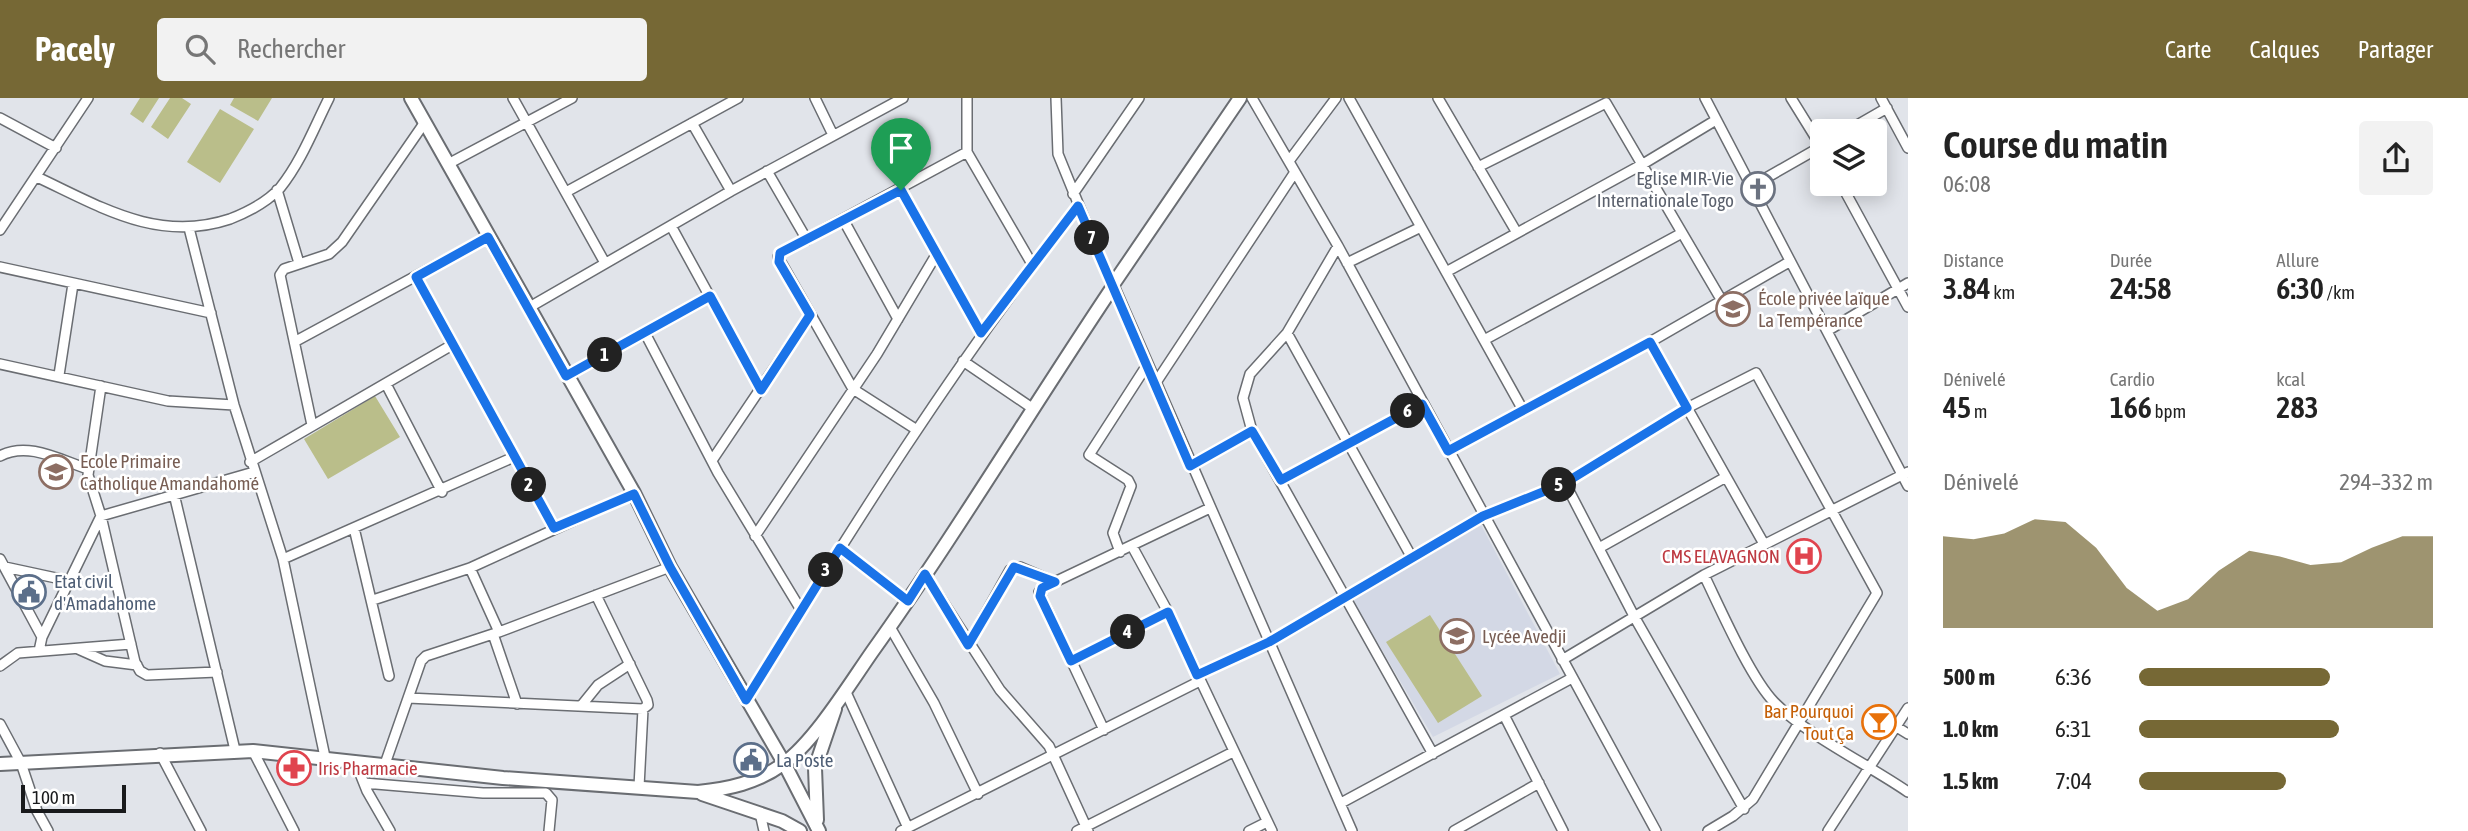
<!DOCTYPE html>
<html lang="fr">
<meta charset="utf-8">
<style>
body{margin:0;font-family:"Asap Condensed",sans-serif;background:#f2f2f2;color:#222;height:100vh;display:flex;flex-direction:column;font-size:26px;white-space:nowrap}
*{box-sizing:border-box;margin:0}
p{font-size:23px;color:#767676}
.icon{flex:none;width:38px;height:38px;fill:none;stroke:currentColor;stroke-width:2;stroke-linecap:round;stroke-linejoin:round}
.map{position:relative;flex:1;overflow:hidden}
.details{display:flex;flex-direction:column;background:#fff;width:560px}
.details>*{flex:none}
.controls{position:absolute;left:1810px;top:21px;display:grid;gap:14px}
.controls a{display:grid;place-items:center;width:77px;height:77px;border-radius:7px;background:#fff;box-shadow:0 4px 18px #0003;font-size:35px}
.scale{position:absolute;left:21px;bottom:18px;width:105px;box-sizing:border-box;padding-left:7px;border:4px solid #191a1c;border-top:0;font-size:19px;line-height:24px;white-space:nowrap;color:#191a1c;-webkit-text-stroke:5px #fff;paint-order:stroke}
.pin{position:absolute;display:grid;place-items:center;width:60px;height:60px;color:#fff;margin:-72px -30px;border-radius:50% 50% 50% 0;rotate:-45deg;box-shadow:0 0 7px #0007}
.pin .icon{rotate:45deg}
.km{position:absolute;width:35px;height:35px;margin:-18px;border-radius:50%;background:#222;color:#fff;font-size:19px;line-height:35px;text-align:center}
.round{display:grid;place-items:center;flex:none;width:74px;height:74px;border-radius:7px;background:#f2f2f2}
.overview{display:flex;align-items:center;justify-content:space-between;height:119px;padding:0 35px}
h1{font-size:38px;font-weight:600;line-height:52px}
.metrics{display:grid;grid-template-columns:repeat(3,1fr);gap:10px;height:119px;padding:7px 35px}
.metrics div{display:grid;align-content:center}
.metrics b{font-size:30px;font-weight:600}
.metrics small{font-size:19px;font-weight:400}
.metrics p{font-size:19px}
.chart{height:196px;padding:14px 35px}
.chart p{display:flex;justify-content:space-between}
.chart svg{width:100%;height:126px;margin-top:7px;fill:#766835;opacity:.7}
ul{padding:0 35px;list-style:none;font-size:23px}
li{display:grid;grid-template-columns:112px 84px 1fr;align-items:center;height:52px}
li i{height:18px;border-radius:9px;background:#766835}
header{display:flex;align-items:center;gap:42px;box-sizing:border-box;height:98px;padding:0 35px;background:#766835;color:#fff}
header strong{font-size:33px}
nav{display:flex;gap:38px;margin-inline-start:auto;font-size:24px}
.search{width:490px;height:63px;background:#f2f2f2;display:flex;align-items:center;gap:18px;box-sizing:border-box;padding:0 24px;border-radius:7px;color:#767676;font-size:26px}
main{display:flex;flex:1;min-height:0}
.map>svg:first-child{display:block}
.built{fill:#d3d8e5}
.green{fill:#babe8a}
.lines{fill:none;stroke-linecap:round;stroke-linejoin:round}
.street-casing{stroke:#6a6d72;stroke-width:12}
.secondary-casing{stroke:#6a6d72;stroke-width:16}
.street{stroke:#fff;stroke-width:9}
.secondary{stroke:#fff;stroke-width:12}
.route-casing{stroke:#fff;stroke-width:14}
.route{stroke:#1a73e8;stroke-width:9}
.labels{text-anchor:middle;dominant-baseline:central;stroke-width:5;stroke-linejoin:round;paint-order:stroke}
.worship-label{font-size:19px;fill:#5b616d;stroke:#fff;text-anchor:end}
.education-label{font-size:19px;fill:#785e54;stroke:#fff;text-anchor:start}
.health-label{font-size:19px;fill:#be3a42;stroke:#fff;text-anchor:end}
.service-label{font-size:19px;fill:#4e5e75;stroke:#fff;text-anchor:start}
.food-label{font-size:19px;fill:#c56008;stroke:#fff;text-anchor:end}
</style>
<header>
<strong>Pacely</strong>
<div class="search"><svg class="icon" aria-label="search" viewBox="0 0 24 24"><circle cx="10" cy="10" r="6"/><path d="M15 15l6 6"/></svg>Rechercher</div>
<nav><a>Carte</a><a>Calques</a><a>Partager</a></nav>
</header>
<main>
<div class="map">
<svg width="1908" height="733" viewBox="0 0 1908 733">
<rect width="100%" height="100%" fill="#e1e4ea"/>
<path class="built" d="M1480 425 1560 576 1433 639 1352 501Z"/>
<path class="green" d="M140 0H159L143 25 130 16Z
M170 0H182L191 6 168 41 151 29Z
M234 0H272L258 23 230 7Z
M220 11 254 31 220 85 187 64Z
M375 298 400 339 328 381 304 341Z
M1430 517 1482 598 1438 625 1386 544Z"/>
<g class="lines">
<g class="street-casing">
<path id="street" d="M513 0 605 165
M815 0 833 37
M967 0V54L1032 166
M1056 0 1058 56 1111 186
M1252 0 1338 148 1656 733
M1349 0 1523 312
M1438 0 1517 135
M1705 0 1908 388
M1791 0 1822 50
M1881 0 1908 50
M0 20 56 50
M692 25 731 93
M1847 33 1887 10
M1289 63 1336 0
M448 66 572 0
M1478 69 1606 5 1722 203
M767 73 807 142
M37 79C101 109 158 145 230 121 248 114 267 104 280 90 301 64 314 30 329 0
M1841 86 1908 209
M1752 88 1822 48
M277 92 299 165
M901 92 981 235
M566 94 738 0
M1073 96 1139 0
M844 123 898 221
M671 128 761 292
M189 130 234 307 283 461 325 659
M0 132 88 0
M1338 148 1287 235 1250 276 1243 300 1252 333 1433 656
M1347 165 1421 129
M0 169 211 215
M1446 174 1643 66 1716 22
M416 179 554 430
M1115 190 1352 733
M528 210 731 93 903 0
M1827 233 1908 185
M645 235 718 375 801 512
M1287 235 1411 458
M1484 242 1682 135
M296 243 488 139
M1650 244 1764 446
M963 263 1032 310
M0 266 168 303 234 307
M59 277 73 186
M566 278 710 198
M386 286 442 394
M1155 286 1295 74
M101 288 88 377 101 418 135 564 140 573 147 577 217 574
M312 327 280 177 284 171 329 156 342 144 425 24
M917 332 853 291 778 159 780 155 967 54
M1448 353 1650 244 1789 164
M0 358C28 343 60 362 88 371
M713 361 810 217
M250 364 452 247
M1190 368 1252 333
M1281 382 1422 306
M1565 385 1635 520 1744 711
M174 396 235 652
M354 430 389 578
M755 438 877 256 936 157
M1132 448 1168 514 1272 733
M1599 450 1726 379
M840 451 908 503
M1120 454 1113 435 1131 388 1128 382 1089 357 1147 267
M0 461 42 539
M283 461 514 359
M5 469 70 483
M470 470 499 534
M925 476 1000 592 1049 648 1088 733
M1704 477C1720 510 1750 579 1774 604 1805 636 1869 667 1908 694
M373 502 470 470 634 395
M890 529 934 605 978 696
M493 536 517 606
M968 547 1010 472 1020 469 1055 484
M78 551 105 563 137 567
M39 553 42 539 101 418 254 374
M1562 562 1704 477 1908 374
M1071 563 1168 514
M0 568 18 555 131 546
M1197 577 1269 544 1484 418 1565 385 1687 310 1756 275 1877 495 1753 701 1733 718 1708 733
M845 592 908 730
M408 600 643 611 648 607 647 602 596 497
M746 602C850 433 955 264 1078 109
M581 608 598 587 630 566
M1504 617 1563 733
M0 626 21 665 37 713 48 733
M1895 628 1908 636
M1104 632 1039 494 1042 490 1210 410
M253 653 294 733
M160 655 201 733
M355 663 367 693 390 733
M385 666 421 563 426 558 499 534 670 469
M364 685 483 695H546L552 702 549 733
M639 689 643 611
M1341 705 1572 580
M760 715 764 733
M901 733 1200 583
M1077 733 1233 654
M1249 733 1267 724
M1454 733 1539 685
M1828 733 1908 610"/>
</g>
<g class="secondary-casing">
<path id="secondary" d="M411 0 634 395 670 469 784 665 819 733
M1114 185 1240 0
M0 666 253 653 503 680 698 694C728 691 757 685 783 666 814 644 849 587 872 554 956 436 1031 311 1112 190
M702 696 782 723 800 733
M817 722 815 670 835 611"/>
</g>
<use href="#street" class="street"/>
<use href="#secondary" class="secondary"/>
</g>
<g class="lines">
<g class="route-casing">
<path id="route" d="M901 92 981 235 1078 108 1190 368 1252 333 1281 382 1422 306 1448 353 1650 244 1687 310 1565 385 1483 418 1269 544 1197 577 1168 514 1071 563 1040 498 1042 490 1055 484 1014 469 968 547 925 476 908 503 840 450 746 602 670 469 634 396 554 430 416 179 488 139 566 278 710 198 761 292 810 217 779 164 780 155Z"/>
</g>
<use href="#route" class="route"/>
</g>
<defs>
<g id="church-ring" transform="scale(1.75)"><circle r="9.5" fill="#fff" stroke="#6b7280" stroke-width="1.5"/><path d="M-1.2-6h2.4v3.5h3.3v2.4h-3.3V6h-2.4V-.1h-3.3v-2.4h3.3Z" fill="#6b7280"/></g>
<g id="school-ring" transform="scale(1.75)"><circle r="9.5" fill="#fff" stroke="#8d6e63" stroke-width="1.5"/><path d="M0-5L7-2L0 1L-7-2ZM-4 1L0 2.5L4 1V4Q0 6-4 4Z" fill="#8d6e63"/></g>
<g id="hospital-ring" transform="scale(1.75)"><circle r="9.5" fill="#fff" stroke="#e0444e" stroke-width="1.5"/><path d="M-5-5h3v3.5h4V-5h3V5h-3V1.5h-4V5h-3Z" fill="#e0444e"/></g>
<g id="civic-ring" transform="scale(1.75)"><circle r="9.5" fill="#fff" stroke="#5c6f8a" stroke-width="1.5"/><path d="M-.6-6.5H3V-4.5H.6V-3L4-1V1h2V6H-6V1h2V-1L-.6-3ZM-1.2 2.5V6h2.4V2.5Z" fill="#5c6f8a"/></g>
<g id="bar-ring" transform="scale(1.75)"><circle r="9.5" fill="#fff" stroke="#e8710a" stroke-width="1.5"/><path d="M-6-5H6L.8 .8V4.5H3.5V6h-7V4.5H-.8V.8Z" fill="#e8710a"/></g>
<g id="pharmacy-ring" transform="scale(1.75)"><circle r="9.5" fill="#fff" stroke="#e0444e" stroke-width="1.5"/><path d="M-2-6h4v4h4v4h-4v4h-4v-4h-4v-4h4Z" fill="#e0444e"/></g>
</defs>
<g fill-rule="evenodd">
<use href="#church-ring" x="1758" y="91"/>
<use href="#school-ring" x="1733" y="211"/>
<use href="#school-ring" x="56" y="374"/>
<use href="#hospital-ring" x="1804" y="458"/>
<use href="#civic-ring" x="29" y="494"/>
<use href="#school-ring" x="1457" y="538"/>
<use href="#bar-ring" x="1879" y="624"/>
<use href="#civic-ring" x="751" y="662"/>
<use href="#pharmacy-ring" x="294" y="670"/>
</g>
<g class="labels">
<g class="worship-label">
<text x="1734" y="80">Eglise MIR-Vie<tspan x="1734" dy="22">Internationale Togo</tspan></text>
</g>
<g class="education-label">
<text x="1758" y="200">École privée laïque<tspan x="1758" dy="22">La Tempérance</tspan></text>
<text x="80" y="363">Ecole Primaire<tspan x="80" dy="22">Catholique Amandahomé</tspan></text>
<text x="1482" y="538">Lycée Avedji</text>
</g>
<g class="health-label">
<text x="1780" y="458">CMS ELAVAGNON</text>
<text x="318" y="670" text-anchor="start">Iris Pharmacie</text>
</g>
<g class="service-label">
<text x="54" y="483">Etat civil<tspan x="54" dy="22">d'Amadahome</tspan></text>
<text x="776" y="662">La Poste</text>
</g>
<g class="food-label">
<text x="1854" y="613">Bar Pourquoi<tspan x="1854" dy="22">Tout Ça</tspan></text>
</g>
</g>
</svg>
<div class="controls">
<a><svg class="icon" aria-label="layers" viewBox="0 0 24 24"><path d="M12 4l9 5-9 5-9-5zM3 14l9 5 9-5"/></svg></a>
</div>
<div class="scale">100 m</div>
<div class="pin" style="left:901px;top:92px;background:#1e9e55"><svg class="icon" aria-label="arrive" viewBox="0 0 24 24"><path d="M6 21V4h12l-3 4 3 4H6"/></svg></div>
<b class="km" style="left:605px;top:257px">1</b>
<b class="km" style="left:529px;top:387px">2</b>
<b class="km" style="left:826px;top:472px">3</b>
<b class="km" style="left:1128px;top:534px">4</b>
<b class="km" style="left:1559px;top:387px">5</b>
<b class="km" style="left:1408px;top:313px">6</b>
<b class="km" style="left:1092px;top:140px">7</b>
</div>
<section class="details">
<div class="overview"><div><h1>Course du matin</h1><p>06:08</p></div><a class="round"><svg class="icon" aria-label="share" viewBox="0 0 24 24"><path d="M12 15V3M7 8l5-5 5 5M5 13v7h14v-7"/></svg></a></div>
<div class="metrics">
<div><p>Distance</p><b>3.84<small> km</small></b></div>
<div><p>Durée</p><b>24:58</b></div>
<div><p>Allure</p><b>6:30<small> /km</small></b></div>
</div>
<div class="metrics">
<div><p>Dénivelé</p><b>45<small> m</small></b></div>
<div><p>Cardio</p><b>166<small> bpm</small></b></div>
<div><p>kcal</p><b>283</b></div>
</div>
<div class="chart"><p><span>Dénivelé</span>294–332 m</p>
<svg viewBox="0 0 160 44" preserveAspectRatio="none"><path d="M0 44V12L10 13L20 11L30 6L40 7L50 16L60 30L70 38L80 34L90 24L100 17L110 19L120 22L130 21L140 16L150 12L160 12V44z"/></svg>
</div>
<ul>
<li><b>500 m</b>6:36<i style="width:65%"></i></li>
<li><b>1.0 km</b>6:31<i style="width:68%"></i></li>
<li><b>1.5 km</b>7:04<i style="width:50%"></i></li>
</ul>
</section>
</main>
